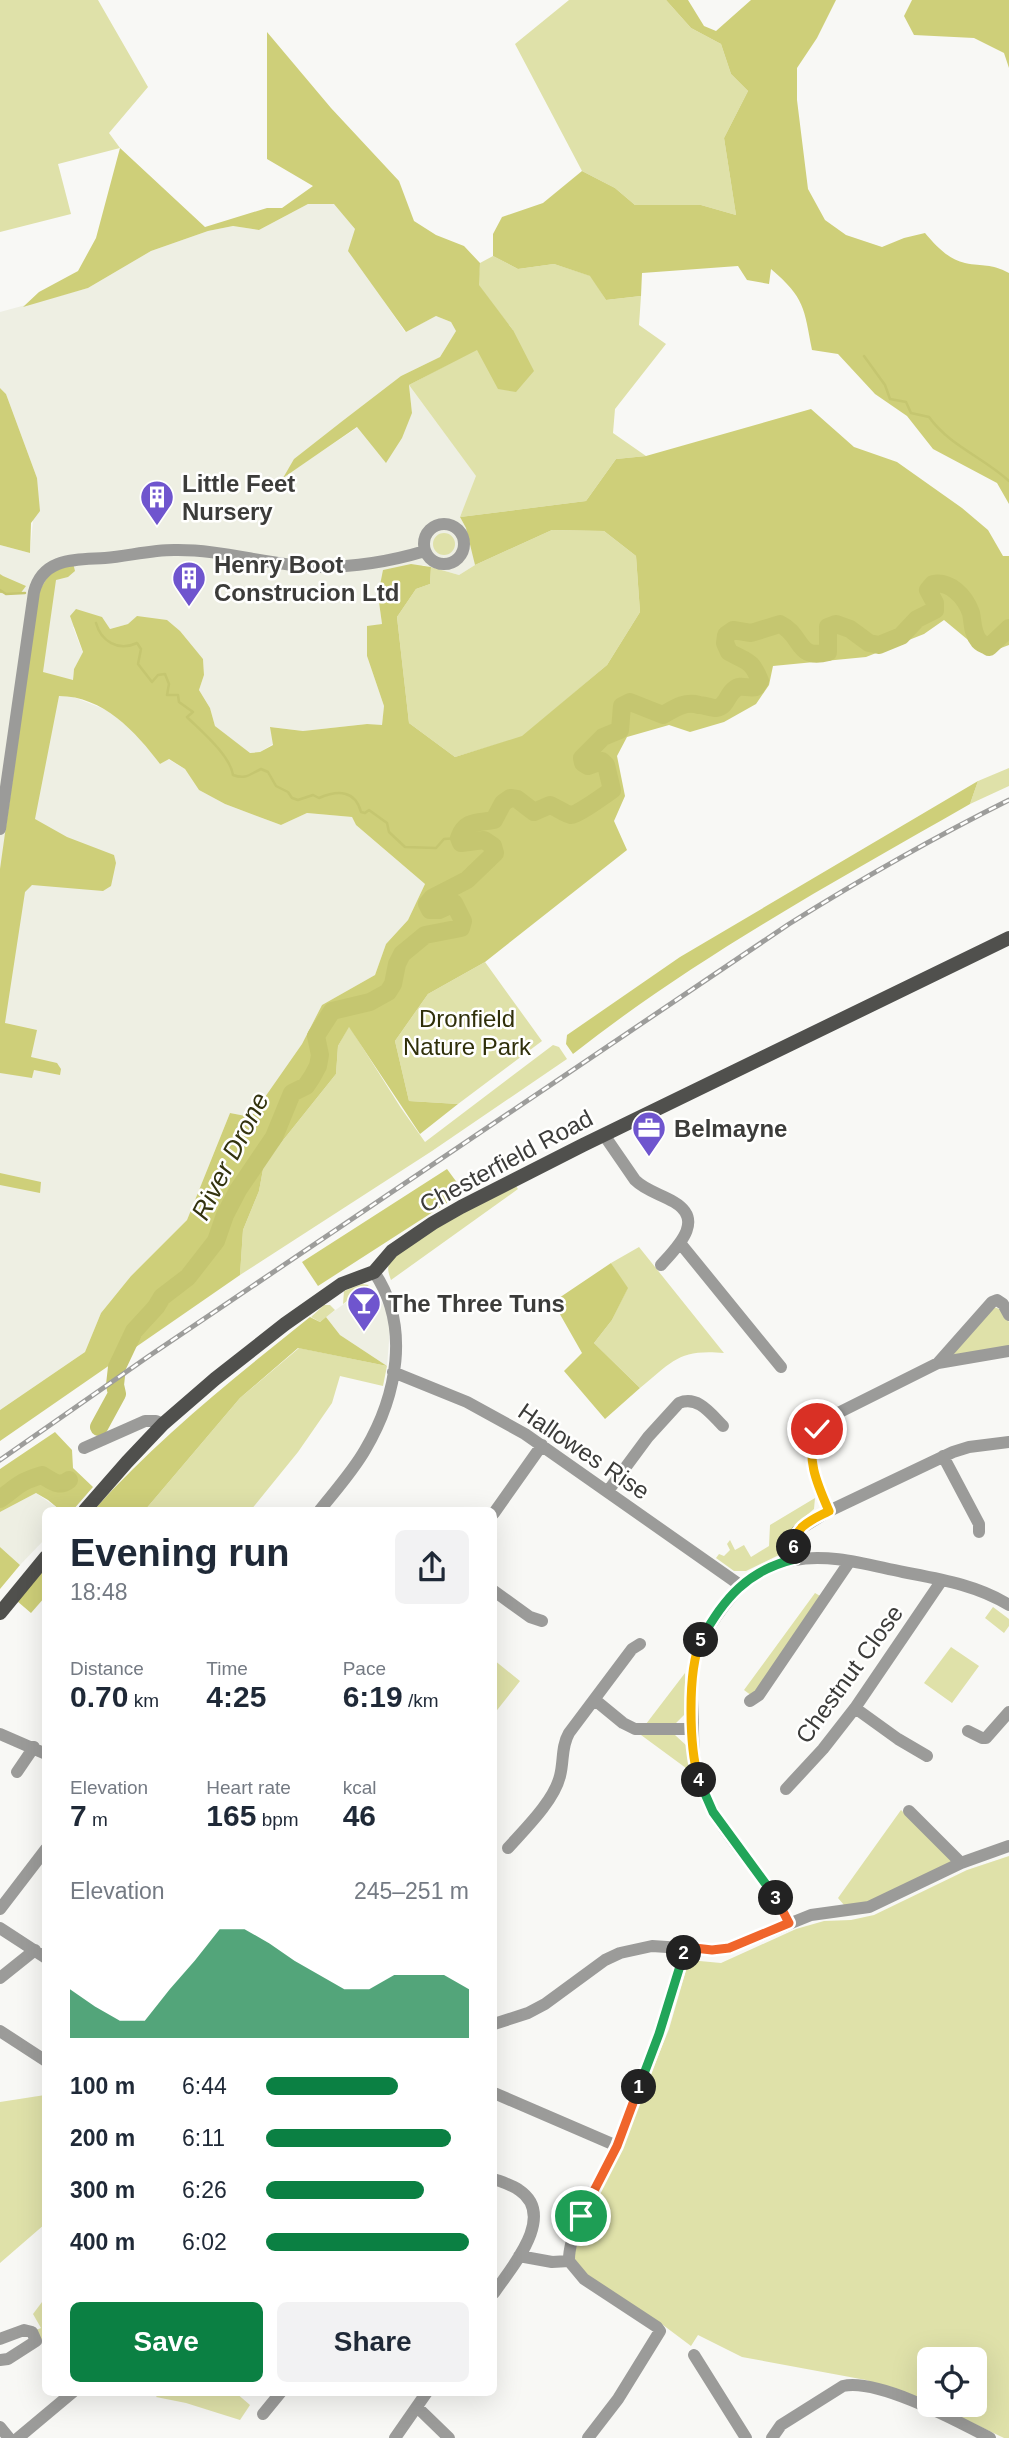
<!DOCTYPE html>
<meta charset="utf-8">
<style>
body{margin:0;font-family:Helvetica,sans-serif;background:#f2f2f3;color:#1f2937;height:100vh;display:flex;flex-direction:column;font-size:26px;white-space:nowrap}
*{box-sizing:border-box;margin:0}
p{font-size:23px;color:#747a83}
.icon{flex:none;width:38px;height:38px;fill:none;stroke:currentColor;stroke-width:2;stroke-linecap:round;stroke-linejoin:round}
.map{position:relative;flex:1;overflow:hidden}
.details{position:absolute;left:42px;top:1507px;width:455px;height:889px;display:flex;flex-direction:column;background:#fff;border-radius:10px;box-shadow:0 7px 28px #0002}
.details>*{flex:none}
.controls{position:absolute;left:917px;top:2347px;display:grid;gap:14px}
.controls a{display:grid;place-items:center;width:70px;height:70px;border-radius:10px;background:#fff;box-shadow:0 7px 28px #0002;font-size:35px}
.pin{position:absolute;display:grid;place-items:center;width:60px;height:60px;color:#fff;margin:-30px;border:4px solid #fff;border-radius:50%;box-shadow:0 2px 7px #0007}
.km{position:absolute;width:35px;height:35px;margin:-18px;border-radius:50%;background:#222;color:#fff;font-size:19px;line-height:35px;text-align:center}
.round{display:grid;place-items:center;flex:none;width:74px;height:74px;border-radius:10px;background:#f2f2f3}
.overview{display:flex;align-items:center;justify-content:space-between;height:119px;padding:0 28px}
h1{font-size:38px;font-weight:700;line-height:52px}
.figures{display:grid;grid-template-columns:repeat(3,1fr);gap:10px;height:119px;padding:7px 28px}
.figures div{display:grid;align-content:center}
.figures b{font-size:30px;font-weight:700}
.figures small{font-size:19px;font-weight:400}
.figures p{font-size:19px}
.chart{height:196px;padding:14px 28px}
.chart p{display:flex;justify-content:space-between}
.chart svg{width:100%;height:126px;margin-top:7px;fill:#0b8043;opacity:.7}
.button{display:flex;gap:14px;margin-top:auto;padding:14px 28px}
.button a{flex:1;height:80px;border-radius:10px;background:#0b8043;color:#fff;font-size:28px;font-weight:700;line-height:80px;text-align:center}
.button a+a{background:#f2f2f3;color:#1f2937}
ul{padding:0 28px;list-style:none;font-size:23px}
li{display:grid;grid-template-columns:112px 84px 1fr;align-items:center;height:52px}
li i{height:18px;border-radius:9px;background:#0b8043}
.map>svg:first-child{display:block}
.built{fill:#eeefe3}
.green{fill:#dfe1a9}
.forest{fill:#cecf79}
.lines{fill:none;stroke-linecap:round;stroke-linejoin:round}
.stream{stroke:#c5c670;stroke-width:2.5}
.river{stroke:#c5c670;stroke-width:18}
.minor{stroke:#9b9b99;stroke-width:12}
.major{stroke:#50504d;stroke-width:14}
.rail-casing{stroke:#9d9d9b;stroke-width:5}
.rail{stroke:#fffffe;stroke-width:2.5;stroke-dasharray:8;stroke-linecap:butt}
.split-1-casing{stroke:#fff;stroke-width:14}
.split-2-casing{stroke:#fff;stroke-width:14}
.split-3-casing{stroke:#fff;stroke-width:14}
.split-4-casing{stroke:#fff;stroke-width:14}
.split-5-casing{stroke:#fff;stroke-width:14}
.split-6-casing{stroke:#fff;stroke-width:14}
.split-7-casing{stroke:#fff;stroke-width:14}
.split-1{stroke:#f0652b;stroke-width:9}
.split-2{stroke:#22a559;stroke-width:9}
.split-3{stroke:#f0652b;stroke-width:9}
.split-4{stroke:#22a559;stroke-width:9}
.split-5{stroke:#f5b400;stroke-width:9}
.split-6{stroke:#22a559;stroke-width:9}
.split-7{stroke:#f5b400;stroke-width:9}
.labels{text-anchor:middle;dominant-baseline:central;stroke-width:5;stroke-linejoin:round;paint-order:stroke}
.poi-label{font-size:24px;font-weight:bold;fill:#3c3c3a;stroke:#fffffe;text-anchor:start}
.park-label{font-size:24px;fill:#2f2f09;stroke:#fffffe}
.street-label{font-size:24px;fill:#3c3c3a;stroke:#fffffe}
.water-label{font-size:26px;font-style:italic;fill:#33330e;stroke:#fffffe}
</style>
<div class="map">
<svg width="1009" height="2438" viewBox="0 0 1009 2438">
<rect width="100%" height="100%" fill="#f8f8f5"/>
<path class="built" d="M308 204H335L355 229 384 301 405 332 436 316 451 322 456 331 440 357 401 376 345 419 285 476 358 427 386 462 412 413 409 385 477 477 460 517 469 533 475 565 459 575 423 565 378 595 382 624 367 627V656L384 706 382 726 366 724 303 731 271 727 273 744 260 752 249 753 215 726 210 708 199 690 204 675 203 659 196 651 128 624 110 629 73 627 83 653 74 669 71 696 109 711 139 736 160 764 168 759 185 769 199 790 225 804 281 825 307 813 352 817 356 825 425 884 408 920 386 944 375 975 322 1005 302 1044 251 1117 230 1113 187 1220 131 1276 101 1313 85 1352 0 1410V593L20 594 0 574V545L30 553 37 478 6 394 0 388V312L88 288 151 251 208 231 233 226 259 230Z
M363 1290 379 1298 391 1317 387 1366 340 1335 326 1317Z
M36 1493 60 1510H46L45 1539 20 1565 0 1547V1512Z"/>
<path class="green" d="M0 0H98L148 87 109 133 120 148 58 164 71 214 0 232Z
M569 0H666L691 28 721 44 731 74 748 91 724 138 736 215 701 205H635L615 188 582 171 515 44Z
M493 256 518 269 554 264 591 276 606 300 641 296 639 325 666 344 615 409 613 433 646 456 616 459 586 501 460 517 476 476 409 385 513 330 478 285 480 263Z
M552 530 604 531 636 556 640 612 607 665 522 737 455 757 409 723 397 617 416 589 430 584 431 567 459 575 475 565Z
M433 544a11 11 0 1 1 22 0a11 11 0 1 1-22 0Z
M1009 768V786L970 804 978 781Z
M485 962 542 1041 458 1104 409 1101 395 1041 428 994Z
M349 1026 401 1108 425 1142 553 1045 559 1047 567 1059 432 1151 240 1275 243 1230 259 1191 264 1164 336 1074 338 1046Z
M516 1186 518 1189 391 1280C389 1275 387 1269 389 1264 398 1243 493 1197 516 1186Z
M639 1247 724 1353C679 1349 673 1361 640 1388L594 1343 612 1320 627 1289 611 1263Z
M362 1284 369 1285 343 1304 344 1291Z
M324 1305H330L335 1310 320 1322 311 1317Z
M994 1307 1002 1310 1009 1322V1347L950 1357Z
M299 1348 387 1366 383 1386 340 1376 332 1403 298 1452 251 1510H145L240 1398Z
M815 1498 814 1509 795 1525 781 1554 746 1571H734L716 1558 719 1554 724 1556 730 1550 727 1544 730 1540 735 1550 744 1545 751 1557 769 1546 770 1525Z
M815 1593 822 1597 752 1696 744 1690Z
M993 1607 1009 1619V1626L1004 1633 985 1618Z
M951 1647 979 1666 952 1703 924 1683Z
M494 1660 520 1681 494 1714Z
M685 1673 686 1713 676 1723 675 1735 687 1746 690 1771 641 1735 646 1724Z
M901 1810 954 1861 873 1902 844 1905 838 1898Z
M1009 1856V2438H1004L935 2405 975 2404V2359H929V2402L866 2380 742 2357 698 2335 691 2346 663 2325 600 2287 572 2261 584 2222 620 2150 669 2029 689 1960 721 1963 796 1929 824 1921 851 1920 874 1915 967 1870Z
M45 2095V2224L0 2263V2102Z
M45 2298V2346L36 2330 41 2328 33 2314Z
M160 2392H235L250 2405 240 2420 186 2403 156 2397Z"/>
<path class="forest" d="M666 0H688L704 26 716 31 751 0H836L817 38 797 68V100L808 189 825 220 846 235 882 247 904 238 925 233C936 246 948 259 965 263 984 267 990 263 1009 273V504L997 483 933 449 907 416 875 394 838 354 812 350C804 308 805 298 771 269L769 284 747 280 738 266 642 273 641 296 606 300 590 276 554 264 518 269 493 256V234L502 217 543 203 582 171 615 188 635 205H701L736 215 724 138 748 91 731 74 721 44 691 28Z
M912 0H1009V68L1004 53 974 38 914 35 904 16Z
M267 32 331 108 399 181 414 221 436 235 464 246 480 263 479 285 513 330 534 371 516 392 498 389 477 350 409 385 412 413 402 438 386 463 357 427 283 478 294 459 345 419 401 376 440 357 456 331 451 322 436 316 406 332 348 251 355 229 334 204H308L259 230 233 226 208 231 151 251 88 288 23 307 39 292 78 271 96 238 120 148 205 227 267 208H282L313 186 267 159Z
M0 388 6 394 37 478 40 511 31 523 30 553 0 545Z
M811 409 854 447 897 462 962 508 988 530 1003 556H1009V645L985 654 944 620 924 634 866 657 773 666 769 685 756 704 724 722 690 732 669 725 627 737 617 756 625 796 614 821 627 850 485 962 428 994 395 1041 409 1101 458 1104 420 1134 349 1027 338 1046 336 1074 264 1164 259 1191 243 1230 240 1275 0 1441V1410L85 1352 101 1313 131 1276 187 1220 230 1113 251 1117 302 1044 322 1005 375 975 386 944 408 920 425 884 356 825 352 817 307 813 281 825 225 804 199 790 185 769 169 759 160 764C136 732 103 696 59 696L35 819 67 837 114 855 116 863 111 886 103 891 32 885 25 892 5 1023 37 1030 31 1057 57 1063 61 1069 60 1075 34 1070 32 1078 0 1073V869L39 591 54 567 73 563 75 571 68 577 56 580 43 672 73 680 74 669 83 652 70 616 76 609 102 617 110 629 128 624 137 616 167 620 180 631 203 659 204 675 199 690 210 708 215 726 250 753 260 752 273 745 270 727 303 731 367 724 382 725 384 706 367 656V626L382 624 378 595 383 570 411 564 431 567 430 584 416 589 397 617 409 723 455 757 522 736 607 665 640 612 636 556 604 531 552 530 475 565 466 528 460 517 586 501 616 459 646 456Z
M0 574 3 576 26 586 20 594 0 593Z
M978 781 970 804C834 882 696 957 573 1054L566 1044 567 1035 680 957Z
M447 1169 464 1192 318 1286 302 1262Z
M0 1173 41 1182 40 1193 0 1185Z
M611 1263 628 1288 612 1320 594 1343 640 1388 605 1419 564 1371 582 1353 553 1302Z
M310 1317 320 1322 326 1317 340 1335 387 1366 298 1348 240 1398 145 1510H94C158 1438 235 1377 310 1317Z
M55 1432 72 1450 73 1468 93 1487 73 1510H60L48 1500 36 1493 0 1512V1469Z
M0 1547 20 1565 0 1589Z
M45 1567V1597L31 1613 17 1601Z"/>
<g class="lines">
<path class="stream" d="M864 356 885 385 890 399 906 402 911 413 929 417C950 446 983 457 1009 481
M0 590 6 594 25 593
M96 623C101 641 118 652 137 643L141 649 138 664 152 682 158 675 165 674 169 684 167 695H178L179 702 193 712 187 717C201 731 230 755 233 775 246 780 250 774 261 769L268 772 276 786 288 792 292 798 298 800 313 795 319 798C338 790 355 790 361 812L365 813 369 810 387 823 389 832 405 847 436 848 444 839 459 838"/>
<path class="river" d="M99 1427 117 1394 115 1385 117 1367 134 1331 156 1307 162 1297 188 1277 216 1241 225 1215 238 1190 274 1137 292 1093 306 1086 312 1077 318 1066 320 1055 316 1036 332 1011 370 1002 388 992 393 984 397 964 402 954 425 935 461 928 463 921 454 903 439 910H430L427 904 432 898 467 880 495 853 493 846 484 840 461 843 459 838C465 820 478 823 494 820L503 803 510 798 517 799 534 812 550 805C556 807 565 814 571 815 576 816 606 794 612 790L606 765 602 761 588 766 583 763 582 758 603 737 620 730 622 706 630 702 663 715C675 708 685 701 699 705 704 705 711 708 716 708 727 707 727 694 735 689 740 684 749 689 756 687L760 681C752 660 747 662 729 652L725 643 726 635 733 630 751 633 780 624C803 635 796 661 828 652V627L836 624 850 629 869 643 879 645 901 636 917 619 935 610V603L928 590 933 584C950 581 965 596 971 613 973 622 972 633 979 641 980 643 986 645 989 647L1009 628
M0 1499C18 1486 19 1482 42 1475 52 1481 59 1488 69 1480"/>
<path class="minor" d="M424 544a20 20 0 1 1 40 0a20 20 0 1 1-40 0Z
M0 829 34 592C43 557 76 560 105 558 128 556 151 550 174 550 223 549 270 566 319 567 353 567 392 561 425 551
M604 1135 635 1180C646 1191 661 1194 674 1202 706 1221 676 1248 661 1265
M680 1243 781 1367
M938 1363 992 1302 997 1300 1003 1304 1009 1315
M393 1372 467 1402 525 1434 740 1585
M84 1448 145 1421H156L163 1424
M943 1456 979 1524V1532
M608 1491 648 1437 679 1403C698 1395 711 1414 723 1426
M320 1510C335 1491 353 1471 365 1450 397 1396 411 1326 374 1272
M829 1511C815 1479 796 1438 834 1415L938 1363 1009 1351
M494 1513 542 1445
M795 1559 794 1543 797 1531 829 1511 953 1452 969 1447 1009 1442
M494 1591 530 1617 542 1621
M595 1700 623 1723 635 1729H693
M750 1701 759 1695 850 1561
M855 1708 898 1739 927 1756
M968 1731 982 1738H986L1009 1712
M0 1734 46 1754
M17 1772 34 1747
M786 1789 823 1749 855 1708 942 1580
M909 1811 961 1863
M508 1848C525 1829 554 1801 560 1776 564 1761 561 1747 569 1733L632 1649 640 1644
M0 1909 46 1849
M788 1923C766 1869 713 1833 698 1775 693 1759 693 1740 693 1723 692 1700 690 1677 696 1654 699 1640 708 1629 716 1617 736 1588 757 1566 794 1560 830 1553 868 1565 903 1572 939 1579 977 1585 1009 1605
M0 1928 46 1958
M0 1978 35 1950
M494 2024 528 2013 545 2004 605 1960 620 1953 652 1946 712 1950 729 1948 811 1915 869 1907 961 1863 1009 1846
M0 2031 46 2061
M494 2093 617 2146C603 2175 568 2229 569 2261L584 2279 657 2327 660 2331 618 2399 588 2438
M617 2146 659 2034 686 1947
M494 2179C502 2182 512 2185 519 2190 558 2216 510 2269 494 2293
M519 2256 552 2262 569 2261
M0 2339 24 2330 32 2332 36 2341 8 2359 0 2360
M694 2355 746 2438
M417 2407 449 2438
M263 2414 281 2392
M0 2427 9 2438
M18 2438 73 2392
M395 2438 427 2392
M772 2438 781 2425 843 2386C878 2378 957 2421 990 2438"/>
<path class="major" d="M85 1510 127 1462 163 1424 215 1379 285 1324 342 1284 374 1272 392 1251 433 1223 461 1207 583 1145 1009 938
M0 1613 46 1557"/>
<g class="rail-casing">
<path id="rail" d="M0 1460 149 1356 789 924C861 879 933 838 1009 800"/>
</g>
<use href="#rail" class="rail"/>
</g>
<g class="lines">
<g class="split-1-casing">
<path id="split-1" d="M581 2216 617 2146 639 2087"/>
</g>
<g class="split-2-casing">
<path id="split-2" d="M639 2087 659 2034 684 1953"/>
</g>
<g class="split-3-casing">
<path id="split-3" d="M684 1953 686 1947 712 1950 729 1948 789 1923 776 1898"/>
</g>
<g class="split-4-casing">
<path id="split-4" d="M699 1780 713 1812 776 1898"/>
</g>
<g class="split-5-casing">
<path id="split-5" d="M699 1780C689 1748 687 1671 701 1640"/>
</g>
<g class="split-6-casing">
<path id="split-6" d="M701 1640C723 1599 748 1570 795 1559L794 1547"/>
</g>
<g class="split-7-casing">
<path id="split-7" d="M794 1547C794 1526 812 1520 829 1511 818 1486 804 1456 817 1429"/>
</g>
<use href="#split-1" class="split-1"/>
<use href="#split-2" class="split-2"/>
<use href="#split-3" class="split-3"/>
<use href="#split-4" class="split-4"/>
<use href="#split-5" class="split-5"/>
<use href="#split-6" class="split-6"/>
<use href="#split-7" class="split-7"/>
</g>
<defs>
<g id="building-pin" transform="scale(1.75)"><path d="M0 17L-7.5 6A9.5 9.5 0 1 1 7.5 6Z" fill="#6f55ce" stroke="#fffffe"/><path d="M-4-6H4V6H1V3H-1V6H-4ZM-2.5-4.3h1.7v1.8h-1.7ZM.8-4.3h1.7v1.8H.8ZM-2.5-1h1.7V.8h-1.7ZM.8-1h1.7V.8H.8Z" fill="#fff"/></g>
<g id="office-pin" transform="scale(1.75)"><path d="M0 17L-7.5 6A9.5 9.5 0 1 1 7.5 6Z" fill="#6f55ce" stroke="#fffffe"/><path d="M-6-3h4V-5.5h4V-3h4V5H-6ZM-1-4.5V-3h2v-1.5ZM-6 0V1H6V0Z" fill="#fff"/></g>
<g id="bar-pin" transform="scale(1.75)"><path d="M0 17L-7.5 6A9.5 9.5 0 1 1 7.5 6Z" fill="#6f55ce" stroke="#fffffe"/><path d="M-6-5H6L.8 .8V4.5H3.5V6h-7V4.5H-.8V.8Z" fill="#fff"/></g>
</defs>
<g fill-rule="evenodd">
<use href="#building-pin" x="157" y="497"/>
<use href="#building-pin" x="189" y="578"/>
<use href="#office-pin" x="649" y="1128"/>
<use href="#bar-pin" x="364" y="1303"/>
</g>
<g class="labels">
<g class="poi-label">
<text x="182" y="483">Little Feet<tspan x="182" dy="28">Nursery</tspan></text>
<text x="214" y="564">Henry Boot<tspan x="214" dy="28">Construcion Ltd</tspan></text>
<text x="674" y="1128">Belmayne</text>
<text x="388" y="1303">The Three Tuns</text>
</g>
<g class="park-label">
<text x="467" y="1018">Dronfield<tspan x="467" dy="28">Nature Park</tspan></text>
</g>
<g class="street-label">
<text transform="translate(506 1161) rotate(-28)">Chesterfield Road</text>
<text transform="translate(584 1451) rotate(34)">Hallowes Rise</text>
<text transform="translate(849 1674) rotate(-54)">Chestnut Close</text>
</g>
<g class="water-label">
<text transform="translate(230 1156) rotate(-63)">River Drone</text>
</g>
</g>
</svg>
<div class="controls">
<a><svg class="icon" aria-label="locate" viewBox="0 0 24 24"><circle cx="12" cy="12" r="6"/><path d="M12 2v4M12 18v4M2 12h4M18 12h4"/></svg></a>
</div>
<div class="pin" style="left:581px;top:2216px;background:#1e9e55"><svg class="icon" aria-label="arrive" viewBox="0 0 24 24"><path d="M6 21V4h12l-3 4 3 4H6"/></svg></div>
<div class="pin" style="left:817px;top:1429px;background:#d93025"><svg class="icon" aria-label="check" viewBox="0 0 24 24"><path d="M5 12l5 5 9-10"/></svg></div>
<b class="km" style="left:639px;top:2087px">1</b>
<b class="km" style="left:684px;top:1953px">2</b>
<b class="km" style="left:776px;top:1898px">3</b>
<b class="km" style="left:699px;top:1780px">4</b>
<b class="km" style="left:701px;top:1640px">5</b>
<b class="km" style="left:794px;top:1547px">6</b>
<section class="details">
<div class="overview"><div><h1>Evening run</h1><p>18:48</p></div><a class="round"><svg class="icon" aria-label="share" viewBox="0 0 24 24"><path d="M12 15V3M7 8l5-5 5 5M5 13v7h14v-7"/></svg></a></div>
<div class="figures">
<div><p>Distance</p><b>0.70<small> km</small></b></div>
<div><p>Time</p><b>4:25</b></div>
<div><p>Pace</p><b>6:19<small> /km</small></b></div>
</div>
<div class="figures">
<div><p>Elevation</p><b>7<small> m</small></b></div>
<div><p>Heart rate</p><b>165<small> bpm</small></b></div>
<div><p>kcal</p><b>46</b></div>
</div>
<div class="chart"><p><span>Elevation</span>245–251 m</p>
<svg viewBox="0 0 160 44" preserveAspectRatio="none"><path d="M0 44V27L10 33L20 38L30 38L40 27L50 17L60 6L70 6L80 11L90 17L100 22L110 27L120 27L130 22L140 22L150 22L160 27V44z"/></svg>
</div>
<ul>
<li><b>100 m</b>6:44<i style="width:65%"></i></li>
<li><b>200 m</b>6:11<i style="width:91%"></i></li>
<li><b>300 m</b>6:26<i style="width:78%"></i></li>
<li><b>400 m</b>6:02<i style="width:100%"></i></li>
</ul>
<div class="button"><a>Save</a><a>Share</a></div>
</section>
</div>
